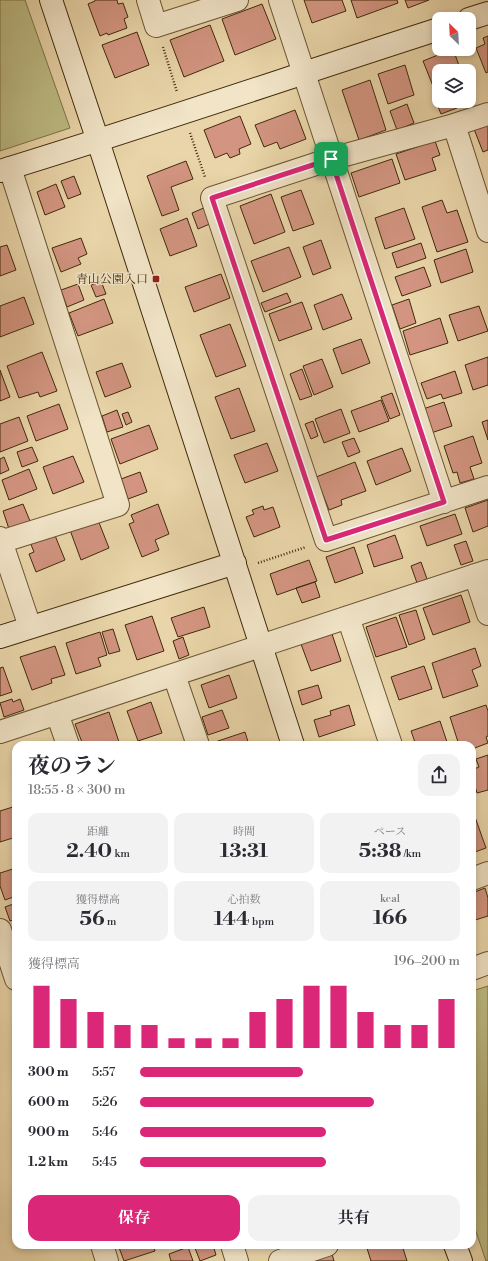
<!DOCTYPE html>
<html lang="ja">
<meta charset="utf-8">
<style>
body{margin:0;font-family:"Libre Bodoni","Noto Serif JP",serif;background:#f2f2f3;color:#2b2b33;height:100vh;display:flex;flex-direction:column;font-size:15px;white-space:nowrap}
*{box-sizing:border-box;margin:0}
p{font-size:13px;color:#7c7c81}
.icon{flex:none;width:22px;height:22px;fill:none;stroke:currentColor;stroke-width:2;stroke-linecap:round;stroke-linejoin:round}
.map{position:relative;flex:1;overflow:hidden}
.side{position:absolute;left:12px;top:741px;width:464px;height:508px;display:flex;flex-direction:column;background:#fff;border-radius:12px;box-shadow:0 2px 6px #0003}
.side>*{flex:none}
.needle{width:26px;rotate:336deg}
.buttons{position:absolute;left:432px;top:12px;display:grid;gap:8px}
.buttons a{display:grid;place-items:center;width:44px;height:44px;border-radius:8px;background:#fff;box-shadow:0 2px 6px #0003;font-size:20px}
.pin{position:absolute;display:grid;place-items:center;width:34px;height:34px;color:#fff;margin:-17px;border-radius:8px;box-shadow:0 2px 6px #0006}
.round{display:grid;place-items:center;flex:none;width:42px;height:42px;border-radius:12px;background:#f2f2f3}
.overview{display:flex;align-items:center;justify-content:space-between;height:68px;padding:0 16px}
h1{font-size:22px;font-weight:700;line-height:30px}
.figures{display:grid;grid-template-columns:repeat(3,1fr);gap:6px;height:68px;padding:4px 16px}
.figures div{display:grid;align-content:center;border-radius:10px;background:#f2f2f3;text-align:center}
.figures b{font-size:20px;font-weight:700}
.figures small{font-size:11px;font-weight:400}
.figures p{font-size:11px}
.chart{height:112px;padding:8px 16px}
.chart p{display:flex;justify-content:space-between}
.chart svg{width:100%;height:72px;margin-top:4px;stroke:#db2777;stroke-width:6}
.primary-button{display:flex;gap:8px;margin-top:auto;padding:8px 16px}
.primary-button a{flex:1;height:46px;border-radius:12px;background:#db2777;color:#fff;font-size:16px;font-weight:700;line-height:46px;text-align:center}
.primary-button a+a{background:#f2f2f3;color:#2b2b33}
ul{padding:0 16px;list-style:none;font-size:13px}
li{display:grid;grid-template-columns:64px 48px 1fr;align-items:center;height:30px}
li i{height:10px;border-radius:5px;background:#db2777}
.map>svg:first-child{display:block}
.green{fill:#bdbb84;stroke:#7f7247}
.building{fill:#d39581;stroke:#412a0a}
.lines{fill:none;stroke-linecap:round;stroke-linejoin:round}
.street-casing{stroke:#6b5532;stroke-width:24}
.secondary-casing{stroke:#412a0a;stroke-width:24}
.path{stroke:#412a0a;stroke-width:2.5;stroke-dasharray:1 2;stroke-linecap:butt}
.street{stroke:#f1e4c7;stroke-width:22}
.secondary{stroke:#f1e4c7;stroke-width:22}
.route-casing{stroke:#fff;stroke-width:8}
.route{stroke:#db2777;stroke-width:5}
.poi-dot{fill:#8f2418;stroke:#f1e4c7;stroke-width:1.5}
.labels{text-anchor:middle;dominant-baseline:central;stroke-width:3;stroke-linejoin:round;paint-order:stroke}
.poi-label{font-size:12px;fill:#412a0a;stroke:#f1e4c7;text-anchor:end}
</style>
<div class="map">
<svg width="488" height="1261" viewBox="0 0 488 1261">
<rect width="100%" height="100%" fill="#e9d5a9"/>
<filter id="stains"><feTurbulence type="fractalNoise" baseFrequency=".005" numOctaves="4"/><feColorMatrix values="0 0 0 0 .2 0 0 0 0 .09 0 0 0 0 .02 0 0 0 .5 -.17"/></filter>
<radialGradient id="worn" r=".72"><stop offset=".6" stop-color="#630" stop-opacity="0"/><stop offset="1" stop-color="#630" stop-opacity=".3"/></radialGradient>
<path class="green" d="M0 0H25L70 128 0 151Z
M488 986V1261H486L472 1220V991Z"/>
<path class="building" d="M95 0H117L118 4 123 3 128 17 124 19 127 28 108 35 107 33 100 36 88 4 95 1Z
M304 0H342L346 11 312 23Z
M351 0H397L398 3 357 18Z
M405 0H429L408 8Z
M262 4 276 39 235 55 222 19Z
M210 25 224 61 184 77 170 40Z
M137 32 149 65 115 78 102 45Z
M488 36V72L486 73 476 48 485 44 483 38Z
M453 49 461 71H439V89L435 91 423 61Z
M405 65 414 95 388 104 378 74Z
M370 80 386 130 359 140 342 90Z
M439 95V101H454L457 108 441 114 434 97Z
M407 104 414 123 397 130 390 111Z
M295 110 306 139 280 149 277 142 264 147 255 125Z
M240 116 251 144 239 149 240 154 230 158 227 153 215 158 204 130Z
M488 118V150L483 152 472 124Z
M435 141 440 155 432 158 436 170 405 180 396 154Z
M392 159 400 183 359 197 351 173Z
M186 161 193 179 171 187 179 210 162 216 147 176Z
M74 176 81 194 68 199 61 181Z
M56 184 65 207 45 215 37 192Z
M301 190 314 224 293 231 281 197Z
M271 194 285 232 254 244 240 206Z
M442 200 447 213 457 210 468 242 437 252 422 207Z
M206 207 212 223 198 229 192 213Z
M404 208 415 239 385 249 375 218Z
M187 218 197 246 170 256 160 229Z
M81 238 87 254 78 258 81 264 61 272 52 248Z
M321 240 331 268 313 275 303 247Z
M421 243 426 258 397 268 392 253Z
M7 245 16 270 0 276V247Z
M289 247 301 277 263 292 251 261Z
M466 249 473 272 441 283 434 260Z
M424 267 431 286 402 296 395 277Z
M221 274 230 298 194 312 185 287Z
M101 281 106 294 96 297 91 285Z
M78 284 84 300 67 307 61 290Z
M287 293 291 302 265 312 261 303Z
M342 294 352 319 323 330 314 305Z
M24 297 34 324 0 337V306Z
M104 299 113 323 78 336 69 313Z
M409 299 416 323 400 329 392 305Z
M302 302 312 329 279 341 269 314Z
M479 306 488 331 458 341 449 315Z
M440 318 448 343 410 355 403 331Z
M230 324 246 366 216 377 200 335Z
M361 339 370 363 342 374 333 349Z
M42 352 57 391 40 397 38 392 19 398 7 366Z
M488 357V385L473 390 465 365Z
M322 359 333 387 314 395 303 366Z
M122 363 131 387 105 397 96 372Z
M302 369 312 396 300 400 290 374Z
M0 370 10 397 0 401Z
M455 371 462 393 443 399 441 394 427 399 421 383Z
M239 388 255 431 231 439 215 397Z
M392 393 400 415 390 419 381 397Z
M381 400 389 421 359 432 351 411Z
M444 402 452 426 431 433 423 409Z
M59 404 68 429 36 441 27 416Z
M341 409 350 433 324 443 315 419Z
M117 410 123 427 107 432 102 416Z
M128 412 132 422 126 425 122 414Z
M19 417 28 441 0 452V424Z
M488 420V440L482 422Z
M313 421 318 436 311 439 305 424Z
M149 425 158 449 120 464 111 439Z
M473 436 482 463 470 467 474 479 460 483 457 472 453 473 444 446Z
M354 438 360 452 348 457 342 442Z
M267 443 278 471 245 483 234 455Z
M32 447 38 461 22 467 17 452Z
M402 448 411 471 376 485 367 461Z
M73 456 84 482 53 494 43 467Z
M4 457 9 470 0 474V459Z
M355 462 366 491 341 500 342 505 329 510 316 477Z
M29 469 37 489 9 500 2 480Z
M140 472 147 492 128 499 121 479Z
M488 500V526L473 532 465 508Z
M23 504 30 521 9 529 3 511Z
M158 504 169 534 155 540 159 550 142 557 129 524 134 522 131 515Z
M263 506 264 510 273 507 280 527 254 537 246 517 254 514 252 510Z
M455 514 462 534 427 546 420 526Z
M98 520 109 548 81 560 70 530Z
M54 533 65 560 36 572 29 554 34 552 30 542Z
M395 535 403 558 374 567 367 545Z
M466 541 473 561 461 565 454 545Z
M354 547 363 573 335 583 326 557Z
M309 560 317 581 277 595 270 574Z
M421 562 427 579 417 583 411 566Z
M315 582 320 597 302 603 296 588Z
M461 595 470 622 433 635 423 608Z
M204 607 210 627 178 637 171 618Z
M416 610 425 639 409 645 399 615Z
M152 616 164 651 137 660 125 625Z
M396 617 407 647 376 657 366 627Z
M113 629 120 651 109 654 102 632Z
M100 632 107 655 98 658 101 666 76 674 66 643Z
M332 634 341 661 311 671 301 644Z
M183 637 189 655 179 659 173 641Z
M55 646 65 675 51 679 52 683 32 690 20 657Z
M475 648 481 666 472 670 478 686 443 698 432 663Z
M424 666 432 689 399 700 391 677Z
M3 667 12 692 0 696V668Z
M229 675 237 698 209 708 201 685Z
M318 685 322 698 302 705 298 691Z
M12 699 13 702 20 699 24 710 4 717 0 703Z
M151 702 162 733 138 741 127 711Z
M349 705 355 725 319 737 314 720 331 715 330 711Z
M486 705 488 711V736L486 737 488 743 472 749V745H459L450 717Z
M222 710 229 728 208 735 202 717Z
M109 712 119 742 110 745H83L75 724Z
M440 721 448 745H416L411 731Z
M245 732 249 745H213L212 743Z
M488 755V790L477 793 472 777V770L479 767 476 759Z
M16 806V837L0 842V811Z
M475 817 486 848 472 853V818Z
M16 868V896L5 900 0 886V873Z
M485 888 488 898V916L472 921V893Z
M16 903V919L10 921 5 907Z
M118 1245H153L155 1251 124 1261Z
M204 1245H213L216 1255 200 1261 195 1248Z
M366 1245H402L407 1261H371Z
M188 1247 193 1261H171L169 1254Z
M332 1254 334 1261H314V1260Z"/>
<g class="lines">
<g class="street-casing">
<path id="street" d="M148 0 156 26 237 0
M280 0 444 502
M488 114 454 125 331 159 212 198 326 540 488 487
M454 125 488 231
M0 538 30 627
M0 542 118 505 10 168
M475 575 488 614
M348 617 391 745
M174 675 198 745
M57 713 68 745
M0 732 488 571
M472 879 488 873
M0 930 16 979
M472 969 488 963
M102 1245 107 1261
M232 1245 237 1261
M280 1261 327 1245"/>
</g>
<g class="secondary-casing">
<path id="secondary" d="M51 0 98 141 293 745
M469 19 488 13
M0 171C147 126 293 76 439 29
M0 637 235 563
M455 1245 461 1261"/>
</g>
<path class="path" d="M163 47 177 92
M190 133 205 177
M258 563 306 547"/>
<use href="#street" class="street"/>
<use href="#secondary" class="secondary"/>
</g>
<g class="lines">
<g class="route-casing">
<path id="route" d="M331 159 444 502 326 540 212 198Z"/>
</g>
<use href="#route" class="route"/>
</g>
<rect class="poi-dot" x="152" y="275" width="8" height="8" rx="2"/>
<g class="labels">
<g class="poi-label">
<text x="148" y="279">青山公園入口</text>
</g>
</g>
<rect width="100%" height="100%" filter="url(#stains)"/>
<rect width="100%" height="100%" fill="url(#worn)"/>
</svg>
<div class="buttons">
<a><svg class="needle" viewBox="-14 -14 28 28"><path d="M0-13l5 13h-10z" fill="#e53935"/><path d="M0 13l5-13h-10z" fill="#7c7c81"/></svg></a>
<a><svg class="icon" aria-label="layers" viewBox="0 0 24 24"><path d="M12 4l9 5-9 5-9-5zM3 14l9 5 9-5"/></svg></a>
</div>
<div class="pin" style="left:331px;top:159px;background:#1e9e55"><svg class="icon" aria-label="arrive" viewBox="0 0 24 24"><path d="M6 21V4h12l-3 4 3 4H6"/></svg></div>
<section class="side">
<div class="overview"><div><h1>夜のラン</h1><p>18:55 · 8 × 300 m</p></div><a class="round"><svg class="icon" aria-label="share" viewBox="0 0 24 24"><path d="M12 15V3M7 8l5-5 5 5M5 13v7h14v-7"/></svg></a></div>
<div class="figures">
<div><p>距離</p><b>2.40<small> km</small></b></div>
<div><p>時間</p><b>13:31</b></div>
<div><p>ペース</p><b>5:38<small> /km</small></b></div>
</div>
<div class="figures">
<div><p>獲得標高</p><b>56<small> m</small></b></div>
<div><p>心拍数</p><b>144<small> bpm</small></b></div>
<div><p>kcal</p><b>166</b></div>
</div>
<div class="chart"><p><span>獲得標高</span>196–200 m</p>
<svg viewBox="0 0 160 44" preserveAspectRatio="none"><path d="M5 44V6M15 44V14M25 44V22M35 44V30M45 44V30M55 44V38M65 44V38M75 44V38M85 44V22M95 44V14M105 44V6M115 44V6M125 44V22M135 44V30M145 44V30M155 44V14"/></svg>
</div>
<ul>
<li><b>300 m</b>5:57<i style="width:51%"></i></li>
<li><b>600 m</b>5:26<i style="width:73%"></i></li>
<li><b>900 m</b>5:46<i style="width:58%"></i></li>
<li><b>1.2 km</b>5:45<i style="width:58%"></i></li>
</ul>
<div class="primary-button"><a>保存</a><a>共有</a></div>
</section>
</div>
